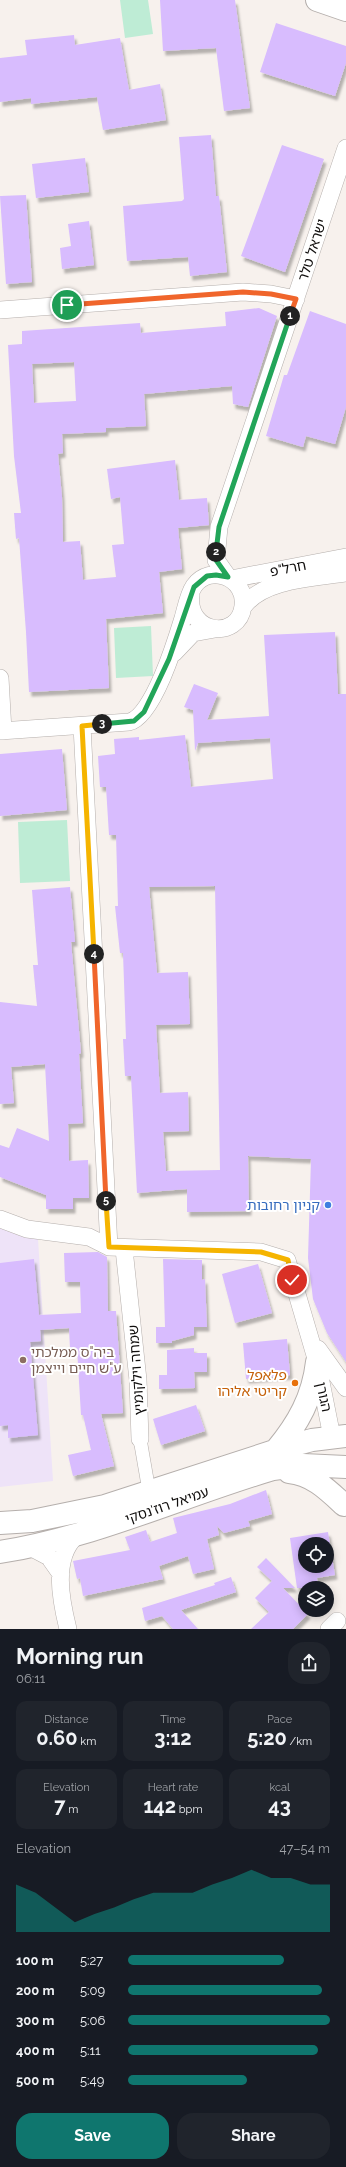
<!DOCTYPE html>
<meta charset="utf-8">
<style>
body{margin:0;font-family:Raleway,"Noto Sans Hebrew",sans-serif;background:#20242c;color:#f1f3f6;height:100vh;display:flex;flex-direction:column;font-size:15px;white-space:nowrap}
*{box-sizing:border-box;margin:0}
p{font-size:13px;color:#9ea1a6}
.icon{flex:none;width:22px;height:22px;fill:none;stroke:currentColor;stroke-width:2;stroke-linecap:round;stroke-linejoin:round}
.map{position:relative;height:1629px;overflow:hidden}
.sheet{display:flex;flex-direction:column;background:#171b24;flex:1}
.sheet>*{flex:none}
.tools{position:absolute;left:298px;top:1537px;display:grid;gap:8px}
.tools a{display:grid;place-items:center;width:36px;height:36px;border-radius:50%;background:#171b24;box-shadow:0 2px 10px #0003;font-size:20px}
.pin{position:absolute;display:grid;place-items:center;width:34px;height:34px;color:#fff;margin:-17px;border:2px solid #fff;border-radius:50%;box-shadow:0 1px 4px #0007}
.km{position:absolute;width:20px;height:20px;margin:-10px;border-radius:50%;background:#222;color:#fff;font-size:11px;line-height:20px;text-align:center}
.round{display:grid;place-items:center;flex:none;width:42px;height:42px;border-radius:16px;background:#20242c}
.head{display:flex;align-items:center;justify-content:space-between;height:68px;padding:0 16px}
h1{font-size:22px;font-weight:700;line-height:30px}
.figures{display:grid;grid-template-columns:repeat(3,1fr);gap:6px;height:68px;padding:4px 16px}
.figures div{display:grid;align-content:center;border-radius:10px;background:#20242c;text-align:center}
.figures b{font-size:20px;font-weight:700}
.figures small{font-size:11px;font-weight:400}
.figures p{font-size:11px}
.chart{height:112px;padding:8px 16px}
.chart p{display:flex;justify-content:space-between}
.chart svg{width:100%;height:72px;margin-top:4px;fill:#0f766e;opacity:.7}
.button{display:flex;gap:8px;margin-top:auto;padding:8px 16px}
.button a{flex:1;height:46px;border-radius:16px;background:#0f766e;color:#fff;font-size:16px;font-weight:700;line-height:46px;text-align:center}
.button a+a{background:#20242c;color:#f1f3f6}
ul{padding:0 16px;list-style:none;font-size:13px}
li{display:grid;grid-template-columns:64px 48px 1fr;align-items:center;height:30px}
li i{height:10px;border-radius:5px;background:#0f766e}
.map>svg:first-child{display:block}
.education{fill:#eee3f8}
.green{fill:#beecd5}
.building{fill:#d8bcfe;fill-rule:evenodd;filter:url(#shadow)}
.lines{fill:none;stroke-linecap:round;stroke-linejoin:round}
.pedestrian-casing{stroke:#b5afac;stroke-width:14}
.minor-casing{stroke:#b5afac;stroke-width:18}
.tertiary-casing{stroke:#b5afac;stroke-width:24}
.pedestrian{stroke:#fff;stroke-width:13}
.minor{stroke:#fff;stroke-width:17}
.tertiary{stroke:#fff;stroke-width:22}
.split-1-casing{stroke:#fff;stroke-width:8}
.split-2-casing{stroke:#fff;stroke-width:8}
.split-3-casing{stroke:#fff;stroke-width:8}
.split-4-casing{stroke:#fff;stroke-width:8}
.split-5-casing{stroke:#fff;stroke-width:8}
.split-6-casing{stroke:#fff;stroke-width:8}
.split-1{stroke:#f0652b;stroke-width:5}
.split-2{stroke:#22a559;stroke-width:5}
.split-3{stroke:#22a559;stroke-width:5}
.split-4{stroke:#f5b400;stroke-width:5}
.split-5{stroke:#f0652b;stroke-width:5}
.split-6{stroke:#f5b400;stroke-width:5}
.shop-dot{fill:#3f7fe0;stroke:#fff;stroke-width:1.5}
.education-dot{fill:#8d6e63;stroke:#fff;stroke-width:1.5}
.food-dot{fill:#e8710a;stroke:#fff;stroke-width:1.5}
.labels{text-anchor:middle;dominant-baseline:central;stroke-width:4;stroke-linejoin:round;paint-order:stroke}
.street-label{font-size:14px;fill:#100e0d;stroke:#fff}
.shop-label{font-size:14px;fill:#366cbe;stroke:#fff;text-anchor:end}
.education-label{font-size:14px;fill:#785e54;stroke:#fff;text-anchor:start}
.food-label{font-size:14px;fill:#c56008;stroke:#fff;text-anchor:end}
</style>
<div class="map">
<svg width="346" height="1629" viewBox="0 0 346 1629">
<defs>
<filter id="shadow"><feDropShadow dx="2.5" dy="4.5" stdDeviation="1" flood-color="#0004"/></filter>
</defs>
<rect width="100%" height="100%" fill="#f7f1ed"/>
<path class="education" d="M0 1224 38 1239 53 1481 0 1487Z"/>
<path class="green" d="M120 0H148L153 34 125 38Z
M151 626 153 676 116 678 114 628Z
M67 820 70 881 20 883 18 822Z"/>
<path class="building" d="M160 0H235L250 108 224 111 216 48 163 51Z
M276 23 346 46V63L335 96 260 72Z
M74 35 75 45 120 38 129 90 160 84 166 120 103 130 97 97 31 104V98L0 102V58L27 55 25 40Z
M211 135 216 196H219L227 272 190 276 188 257 127 261 123 206 182 201 184 199 179 137Z
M282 145 324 159 285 272 241 256Z
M85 158 89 192 36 198 32 164Z
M26 195 32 282 6 284 0 196Z
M89 221 94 265 62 269 60 248 71 246 68 224Z
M259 308 277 316 248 407 233 404 232 386 144 394 146 426 106 428V432L62 434 63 453 58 454 62 497 63 542 80 541 83 580 116 577 112 545 124 544 120 497 111 499 107 469 175 460 179 500 207 498 209 525 178 528 182 569 159 572 163 613 106 619 109 688 29 692 26 632 19 538 16 539 14 513H21L14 456 8 345 22 344V331L140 323 141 333 226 326 225 312ZM74 362 76 401 34 403 32 364Z
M310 311 346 324V407L335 444 306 436 303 447 266 436 284 375H287Z
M335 632 338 694H346V1362L327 1333 313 1299 308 1258 311 1159 248 1156 249 1211 187 1212V1189L137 1193 131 1076H125L123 1039H126L123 953H120L115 906H118L116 835H109L106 787H100L98 756 115 754 114 739 139 737V740L185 735 191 787 273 779 270 738 198 743 195 751 193 710 184 707 194 684 218 693 207 720 269 716 264 635ZM215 886 220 1170 166 1171 163 1132 189 1131 188 1092 160 1093 156 1025 190 1024 188 972 157 973 149 887Z
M62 749 67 810 0 816V754Z
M70 887 75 942H71L81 1053 79 1054 83 1123 68 1124 69 1161 88 1160 89 1198H73V1209H46V1195L0 1177V1145L9 1148 17 1128 49 1141 45 1064 11 1067 14 1103 0 1104V1002L37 1006 33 965H38L32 890Z
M98 1252 107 1257 108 1311H116L123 1413 101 1414 114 1466 73 1476 68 1455 91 1450 83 1415H81L77 1348 70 1349 69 1328 40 1330 41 1341 30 1342 38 1435 8 1438V1425L0 1426V1263L34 1259 39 1315 81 1313 80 1282H65L64 1253Z
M163 1259 202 1260V1280L205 1279 207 1327H194V1335L172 1341V1343H156V1327H165Z
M258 1264 272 1313 235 1323 222 1274Z
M287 1339 290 1375 246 1379 243 1343Z
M194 1348V1353H207V1372H194L195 1388 159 1389V1375H167V1350Z
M196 1405 205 1431 161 1445 153 1419Z
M266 1490 272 1514 248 1521 250 1526 224 1533 217 1526 219 1535 207 1539 214 1569 193 1574 188 1556 159 1566 163 1579 83 1596 80 1578 77 1579 73 1561 130 1550 125 1537 146 1530 150 1542 177 1533 173 1518 230 1504Z
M328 1532 335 1575 317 1578 318 1588H297L290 1538ZM305 1544H327V1566H305Z
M266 1558 295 1588H283L308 1614 293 1629H251L269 1612 255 1598 272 1581 257 1567Z
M231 1577 236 1592 181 1610 198 1629H173L162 1616 145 1621 142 1608 215 1585 214 1583Z"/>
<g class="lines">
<g class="pedestrian-casing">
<path id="pedestrian" d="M140 1439 149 1491"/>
</g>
<g class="minor-casing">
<path id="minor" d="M0 310 243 292 271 294 296 299
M228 577 216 560 219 527 346 148
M231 579 346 557
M243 607C263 579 314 578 346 573
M174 653 193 633 215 629
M0 678 3 731
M82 726 109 1247
M0 731 129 722C153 717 176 641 183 618 186 608 188 595 194 586 210 563 247 578 243 606 239 641 186 634 191 595
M0 1219 27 1229 89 1237 109 1247 261 1252 287 1260 317 1362 332 1437
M124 1249 138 1380 140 1439
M318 1349 346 1388
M30 1547 49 1557 61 1574
M68 1629C61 1601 52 1558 76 1536
M329 1629 337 1621"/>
</g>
<g class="tertiary-casing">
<path id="tertiary" d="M317 0 346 10
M276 1450C298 1424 313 1397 317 1362
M289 1472C312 1474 328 1490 344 1505
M0 1523 32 1521 105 1506 293 1445 312 1440 346 1436
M0 1552C95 1537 182 1496 273 1469L303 1465 346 1467"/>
</g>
<use href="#pedestrian" class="pedestrian"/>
<use href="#minor" class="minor"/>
<use href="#tertiary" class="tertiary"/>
</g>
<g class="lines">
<g class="split-1-casing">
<path id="split-1" d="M67 305 243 292 271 294 296 299 290 316"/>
</g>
<g class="split-2-casing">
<path id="split-2" d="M216 552 219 527 290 316"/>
</g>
<g class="split-3-casing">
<path id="split-3" d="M102 724 134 721 144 712 169 659 194 587 207 576 216 575 228 577 216 560V552"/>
</g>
<g class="split-4-casing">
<path id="split-4" d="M94 954 82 726 102 724"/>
</g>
<g class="split-5-casing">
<path id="split-5" d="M94 954 106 1201"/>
</g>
<g class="split-6-casing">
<path id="split-6" d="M106 1201 109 1247 261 1252 288 1260 292 1280"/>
</g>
<use href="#split-1" class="split-1"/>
<use href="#split-2" class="split-2"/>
<use href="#split-3" class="split-3"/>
<use href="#split-4" class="split-4"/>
<use href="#split-5" class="split-5"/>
<use href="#split-6" class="split-6"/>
</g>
<circle class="shop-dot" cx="328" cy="1205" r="4"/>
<circle class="education-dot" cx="23" cy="1360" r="4"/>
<circle class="food-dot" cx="295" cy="1383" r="4"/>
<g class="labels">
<g class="street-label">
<text transform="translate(312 250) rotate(-72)">ישראל טלר</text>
<text transform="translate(288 568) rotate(-11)">חרל"פ</text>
<text transform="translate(136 1370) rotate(-94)">שמחה וילקומיץ</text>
<text transform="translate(324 1397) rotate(78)">הגורן</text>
<text transform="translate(167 1505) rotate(-19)">עמיאל רוז'נסקי</text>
</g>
<g class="shop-label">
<text x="320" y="1205">קניון רחובות</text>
</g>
<g class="education-label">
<text x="31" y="1352">ביה"ס ממלכתי<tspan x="31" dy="16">ע"ש חיים וייצמן</tspan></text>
</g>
<g class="food-label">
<text x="287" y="1375">פלאפל<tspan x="287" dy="16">קריטי אליהו</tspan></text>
</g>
</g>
</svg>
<div class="tools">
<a><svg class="icon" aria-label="locate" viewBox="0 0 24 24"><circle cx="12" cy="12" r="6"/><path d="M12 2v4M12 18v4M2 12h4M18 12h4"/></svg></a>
<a><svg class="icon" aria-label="layers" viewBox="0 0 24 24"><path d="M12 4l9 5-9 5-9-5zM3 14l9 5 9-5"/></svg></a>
</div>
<div class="pin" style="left:67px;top:305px;background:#1e9e55"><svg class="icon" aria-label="arrive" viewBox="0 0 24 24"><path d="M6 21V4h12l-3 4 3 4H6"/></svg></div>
<div class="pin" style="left:292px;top:1280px;background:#d93025"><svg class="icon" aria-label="check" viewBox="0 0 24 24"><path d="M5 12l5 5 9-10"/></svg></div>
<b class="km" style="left:290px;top:316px">1</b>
<b class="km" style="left:216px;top:552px">2</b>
<b class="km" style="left:102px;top:724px">3</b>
<b class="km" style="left:94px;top:954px">4</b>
<b class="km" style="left:106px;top:1201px">5</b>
</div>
<section class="sheet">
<div class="head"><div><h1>Morning run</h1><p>06:11</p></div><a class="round"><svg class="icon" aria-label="share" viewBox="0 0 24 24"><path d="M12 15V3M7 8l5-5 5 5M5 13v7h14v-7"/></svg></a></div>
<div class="figures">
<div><p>Distance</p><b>0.60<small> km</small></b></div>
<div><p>Time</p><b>3:12</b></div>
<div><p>Pace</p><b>5:20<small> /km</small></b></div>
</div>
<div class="figures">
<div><p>Elevation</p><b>7<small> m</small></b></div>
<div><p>Heart rate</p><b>142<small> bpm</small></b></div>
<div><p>kcal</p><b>43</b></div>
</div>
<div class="chart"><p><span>Elevation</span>47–54 m</p>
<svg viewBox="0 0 160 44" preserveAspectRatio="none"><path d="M0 44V15L10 20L20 29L30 38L40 33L50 29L60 24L70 20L80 20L90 20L100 15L110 11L120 6L130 11L140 11L150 15L160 15V44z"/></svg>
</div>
<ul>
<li><b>100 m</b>5:27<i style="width:77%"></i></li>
<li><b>200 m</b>5:09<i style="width:96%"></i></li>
<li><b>300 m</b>5:06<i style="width:100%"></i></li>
<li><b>400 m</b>5:11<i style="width:94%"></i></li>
<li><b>500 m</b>5:49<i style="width:59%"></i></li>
</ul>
<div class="button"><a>Save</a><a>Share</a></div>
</section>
